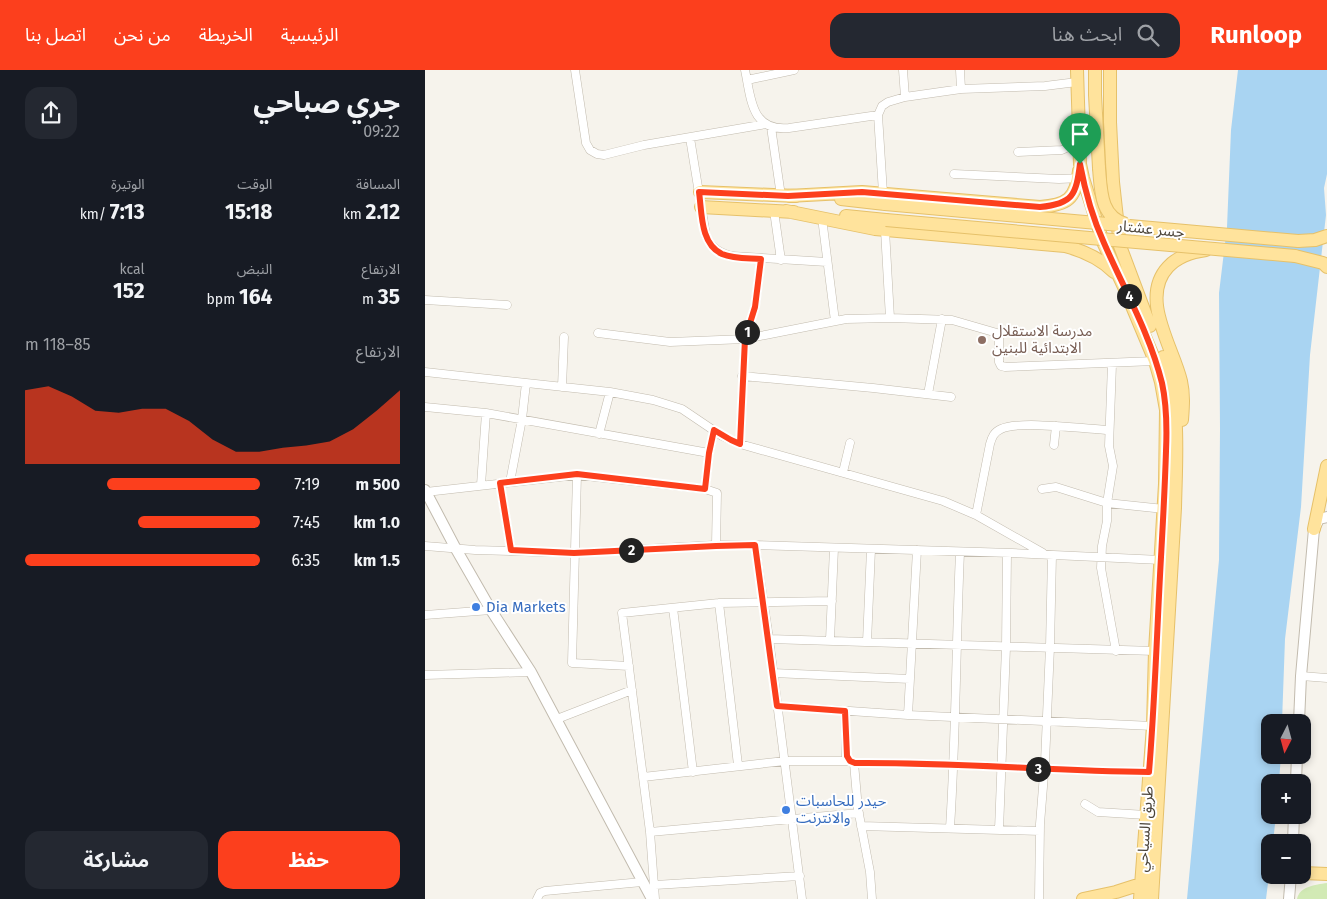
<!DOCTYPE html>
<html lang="ar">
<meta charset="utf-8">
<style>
body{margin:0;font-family:"Fira Sans","Noto Sans Arabic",sans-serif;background:#242831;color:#f1f3f6;direction:rtl;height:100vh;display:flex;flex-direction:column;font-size:19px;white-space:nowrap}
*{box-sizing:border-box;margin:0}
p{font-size:16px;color:#9ea1a6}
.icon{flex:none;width:28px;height:28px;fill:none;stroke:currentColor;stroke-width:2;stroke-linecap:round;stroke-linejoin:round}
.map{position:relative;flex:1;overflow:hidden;direction:ltr}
.drawer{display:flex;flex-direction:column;background:#171b24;width:425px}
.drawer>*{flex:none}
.needle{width:32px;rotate:186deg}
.tools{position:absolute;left:836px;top:644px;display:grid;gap:10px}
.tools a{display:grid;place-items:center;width:50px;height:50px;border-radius:10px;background:#171b24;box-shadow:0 2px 8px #0003;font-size:25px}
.pin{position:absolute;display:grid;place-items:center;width:42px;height:42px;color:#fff;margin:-51px -21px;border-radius:50% 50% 50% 0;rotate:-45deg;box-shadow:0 0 5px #0007}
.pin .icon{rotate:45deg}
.km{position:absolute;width:25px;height:25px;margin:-12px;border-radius:50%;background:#222;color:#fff;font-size:14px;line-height:25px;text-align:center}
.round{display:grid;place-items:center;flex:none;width:52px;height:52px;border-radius:15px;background:#242831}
.overview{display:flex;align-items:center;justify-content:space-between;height:85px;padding:0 25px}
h1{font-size:28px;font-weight:700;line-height:38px}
.metrics{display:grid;grid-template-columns:repeat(3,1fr);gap:8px;height:85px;padding:5px 25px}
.metrics div{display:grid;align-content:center}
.metrics b{font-size:21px;font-weight:700}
.metrics small{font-size:14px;font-weight:400}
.metrics p{font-size:14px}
.chart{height:140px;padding:10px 25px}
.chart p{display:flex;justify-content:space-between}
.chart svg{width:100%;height:90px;margin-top:5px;fill:#fc3f1d;opacity:.7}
.button{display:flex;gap:10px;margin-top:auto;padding:10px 25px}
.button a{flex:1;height:58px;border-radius:15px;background:#fc3f1d;color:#fff;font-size:20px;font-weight:700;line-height:58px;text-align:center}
.button a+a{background:#242831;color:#f1f3f6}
ul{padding:0 25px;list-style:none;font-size:16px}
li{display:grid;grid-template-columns:80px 60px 1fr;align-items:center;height:38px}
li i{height:12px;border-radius:6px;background:#fc3f1d}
header{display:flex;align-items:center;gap:30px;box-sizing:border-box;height:70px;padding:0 25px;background:#fc3f1d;color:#fff}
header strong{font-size:24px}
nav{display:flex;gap:28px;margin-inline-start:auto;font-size:18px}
.search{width:350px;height:45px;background:#242831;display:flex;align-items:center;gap:12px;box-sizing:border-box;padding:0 18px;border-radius:15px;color:#9ea1a6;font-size:19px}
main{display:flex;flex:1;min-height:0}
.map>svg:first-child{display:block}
.green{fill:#d2eab5}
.water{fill:#a9d4f2}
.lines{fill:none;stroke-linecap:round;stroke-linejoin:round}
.minor-casing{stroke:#c2bbae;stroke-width:9}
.tertiary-casing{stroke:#c2bbae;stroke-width:12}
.primary-casing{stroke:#e6c16a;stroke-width:14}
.minor{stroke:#fff;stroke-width:8}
.tertiary{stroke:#fff;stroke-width:10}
.primary{stroke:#ffe39c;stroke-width:12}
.primary-bridge-casing{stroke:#e6c16a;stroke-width:14;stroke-linecap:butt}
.primary-bridge{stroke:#ffe39c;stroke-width:12}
.route-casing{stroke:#fff;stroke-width:10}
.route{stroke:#fc3f1d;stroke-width:6}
.education-dot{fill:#8d6e63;stroke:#fff;stroke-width:2}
.shop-dot{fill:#3f7fe0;stroke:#fff;stroke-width:2}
.labels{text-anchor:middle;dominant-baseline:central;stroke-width:4;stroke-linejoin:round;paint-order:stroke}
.street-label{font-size:15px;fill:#4b4439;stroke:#fff}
.education-label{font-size:15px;fill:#785e54;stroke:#fff;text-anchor:start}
.shop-label{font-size:15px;fill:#366cbe;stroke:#fff;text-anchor:start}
</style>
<header>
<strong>Runloop</strong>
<div class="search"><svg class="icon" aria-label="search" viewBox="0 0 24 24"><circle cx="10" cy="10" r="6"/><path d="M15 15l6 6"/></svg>ابحث هنا</div>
<nav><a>الرئيسية</a><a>الخريطة</a><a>من نحن</a><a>اتصل بنا</a></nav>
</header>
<main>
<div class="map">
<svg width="902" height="829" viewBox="0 0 902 829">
<rect width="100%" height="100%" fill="#f6f3ec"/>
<path class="green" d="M902 813V829H872C875 816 890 815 902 813Z"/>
<path class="water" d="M813 0H902V104L899 118 901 145 885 285 876 437 860 569 857 652H845V685H856L854 712H845V745H851L848 772H845V797L841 829H762L794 490 795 359 794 223 802 157 806 60Z"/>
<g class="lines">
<g class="minor-casing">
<path id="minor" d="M150 0 161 73 165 80 172 84 179 85 219 75 341 54
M320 0C326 28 326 62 364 58L453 45
M478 0 480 27
M535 0 536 19
M322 10 369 0
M346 57 356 126
M265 68 281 166C286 178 295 183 307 186L402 192
M593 82 637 80 654 72
M529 104 634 109 657 108
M458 123 453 45 457 36 463 32 480 27 536 19 620 16 652 12
M349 141 356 190
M397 148 410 251
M460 160 465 248
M0 230 82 235
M173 263 245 272 320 269 421 249 465 248 527 250 572 263 574 266V292L576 296 580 297 730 291
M687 294 684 376 688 396 682 433V451L677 476 676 498 691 581
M0 302 185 322 228 330 257 339 297 366 315 374 518 431 551 445 618 483
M317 306 448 318 526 327
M137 317 139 267
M503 324 517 249
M0 337 61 343 284 383
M174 364 185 322
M315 374 320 269 330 237 336 189
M629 375 631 356
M418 402 425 373
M152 405 147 593 204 596
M85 412 97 349 101 313
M75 413 86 480
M56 415 61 343
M280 419 284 383 289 361
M617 419 631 417 682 433 739 439
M1 422 152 405 280 419 292 423 291 475
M551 445 565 374C567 367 569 362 576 359 593 350 662 359 684 360
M330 475 344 569 377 829
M0 476 50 480 149 483 291 475H330L587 483 736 490
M294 533 313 695
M248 538 268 702
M0 545 66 540
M344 569 730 581
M405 570 409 478
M442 572 446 479
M348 603 485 609
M0 605 106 602
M876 606 902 608
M352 636 483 645 728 656
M420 641 421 686 425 691 429 693C528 692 626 701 725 702
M483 645 492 480
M132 649 207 620
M429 693 433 739 445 802 447 829
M218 707 360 691H425
M660 734 673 742 721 745
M436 756 615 761
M525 758C531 666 531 574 535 482
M574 760 581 577 582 483
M225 762 434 743
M230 815 375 806
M112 829 115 823 120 821 217 812
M230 829 225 762 197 543 294 533 407 531
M614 829 615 754 620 692 625 577 627 485"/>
</g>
<g class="tertiary-casing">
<path id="tertiary" d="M0 420 31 479 66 540 106 602 227 829
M874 652 876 606 889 459 894 449 902 447
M871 712 872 685
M868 772 869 745
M864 829 866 805"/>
</g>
<g class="primary-casing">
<path id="primary" d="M652 0 655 94 658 108 678 172 699 217 730 291 736 312 741 340 740 414 730 581 728 656 715 829
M670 0V25L674 98
M685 0V52L688 112 695 176 725 256
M275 122 371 126
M363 126 437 122 615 137C642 135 651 129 654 101
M416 129 460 134
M276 137 369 142
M361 141 450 159 640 176C659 181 675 188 689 202
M421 146 461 150
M873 171 890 170 902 166
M870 186 898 193 902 197
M757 350C758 337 759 324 756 311 748 277 714 228 743 197 753 186 766 182 781 180
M889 459 902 396
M878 803 902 804
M658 829 691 822 716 814
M727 829 750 438C751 388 756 335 738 287"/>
</g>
<use href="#minor" class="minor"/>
<use href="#tertiary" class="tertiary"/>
<use href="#primary" class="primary"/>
<g class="primary-bridge-casing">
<path id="primary-bridge" d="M674 98C676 120 675 147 701 154
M460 134 873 171
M461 150 870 186"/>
</g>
<use href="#primary-bridge" class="primary-bridge"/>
</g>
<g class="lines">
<g class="route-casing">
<path id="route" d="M655 94C660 121 668 149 679 173 699 219 725 264 737 313 742 336 742 358 741 381 740 416 738 451 736 487 732 558 730 630 724 702 626 701 528 692 430 693L425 691 422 686 420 641 352 636 330 475 291 476 149 483 86 480 75 413 152 404 280 419 284 383 289 360 306 370 315 374 320 269 330 237 336 189C324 188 309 189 297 184 275 174 277 142 274 122L363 126 437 122 615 137C648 134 651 125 655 94Z"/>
</g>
<use href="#route" class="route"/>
</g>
<circle class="education-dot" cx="557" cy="270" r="5"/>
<g class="shop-dot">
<circle cx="51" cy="537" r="5"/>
<circle cx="361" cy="740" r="5"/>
</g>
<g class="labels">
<g class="street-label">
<text transform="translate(726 159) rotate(6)">جسر عشتار</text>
<text transform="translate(720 759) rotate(-86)">طريق السياحي</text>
</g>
<g class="education-label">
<text x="567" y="261">مدرسة الاستقلال<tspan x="567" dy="17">الابتدائية للبنين</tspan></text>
</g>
<g class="shop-label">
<text x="61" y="537">Dia Markets</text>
<text x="371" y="731">حيدر للحاسبات<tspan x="371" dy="17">والانترنت</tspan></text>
</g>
</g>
</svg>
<div class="tools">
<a><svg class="needle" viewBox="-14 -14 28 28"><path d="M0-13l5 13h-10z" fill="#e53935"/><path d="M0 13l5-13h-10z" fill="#9ea1a6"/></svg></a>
<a>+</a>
<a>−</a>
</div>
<div class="pin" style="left:655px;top:94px;background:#1e9e55"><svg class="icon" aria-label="arrive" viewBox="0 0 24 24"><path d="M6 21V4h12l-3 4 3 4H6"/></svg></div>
<b class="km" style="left:322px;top:262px">1</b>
<b class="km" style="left:206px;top:480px">2</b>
<b class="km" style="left:613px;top:699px">3</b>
<b class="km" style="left:704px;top:226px">4</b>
</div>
<section class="drawer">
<div class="overview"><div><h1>جري صباحي</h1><p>09:22</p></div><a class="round"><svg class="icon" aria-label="share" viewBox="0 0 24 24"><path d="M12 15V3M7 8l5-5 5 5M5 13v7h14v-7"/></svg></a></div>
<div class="metrics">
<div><p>المسافة</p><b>2.12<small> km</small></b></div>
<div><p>الوقت</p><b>15:18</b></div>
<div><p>الوتيرة</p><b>7:13<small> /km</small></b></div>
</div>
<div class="metrics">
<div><p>الارتفاع</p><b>35<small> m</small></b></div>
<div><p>النبض</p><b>164<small> bpm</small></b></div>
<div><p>kcal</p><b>152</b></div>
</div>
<div class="chart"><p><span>الارتفاع</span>85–118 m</p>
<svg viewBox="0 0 160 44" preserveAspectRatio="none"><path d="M0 44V8L10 6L20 11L30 18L40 19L50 17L60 17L70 23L80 32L90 38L100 38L110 36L120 35L130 33L140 27L150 18L160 8V44z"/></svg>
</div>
<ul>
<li><b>500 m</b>7:19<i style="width:65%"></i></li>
<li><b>1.0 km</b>7:45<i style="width:52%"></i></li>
<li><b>1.5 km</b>6:35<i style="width:100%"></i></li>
</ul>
<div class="button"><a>حفظ</a><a>مشاركة</a></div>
</section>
</main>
